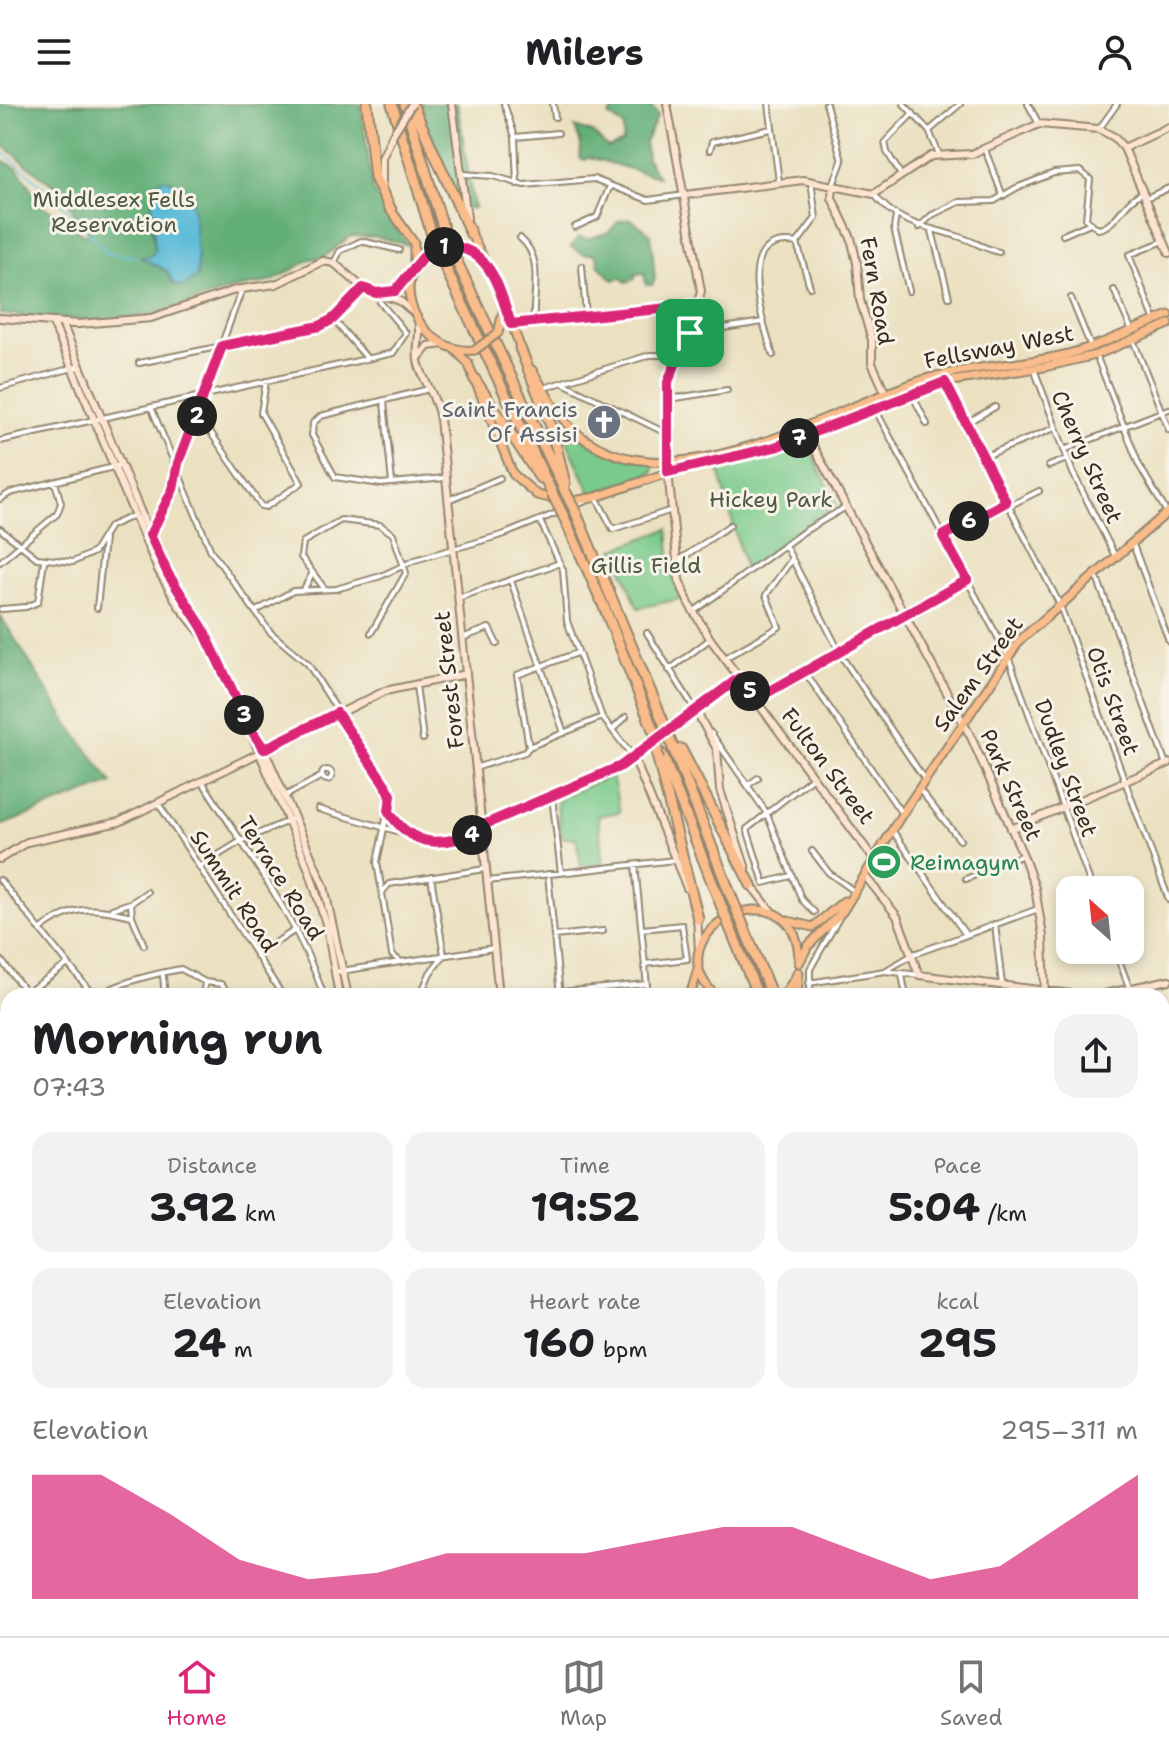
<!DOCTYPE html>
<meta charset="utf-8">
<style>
body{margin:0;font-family:"Shantell Sans",sans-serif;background:#f2f2f2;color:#202124;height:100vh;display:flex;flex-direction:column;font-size:30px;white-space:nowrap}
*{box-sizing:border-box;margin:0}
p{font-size:26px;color:#757577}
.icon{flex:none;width:44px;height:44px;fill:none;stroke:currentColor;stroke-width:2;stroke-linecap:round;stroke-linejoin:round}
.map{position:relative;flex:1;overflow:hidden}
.details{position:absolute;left:0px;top:884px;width:1170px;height:648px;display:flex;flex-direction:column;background:#fff;border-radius:24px 24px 0 0;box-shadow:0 4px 12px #0003}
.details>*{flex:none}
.needle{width:52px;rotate:333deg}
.tools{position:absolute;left:1056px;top:772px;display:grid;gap:16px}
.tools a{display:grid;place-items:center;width:88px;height:88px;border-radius:16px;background:#fff;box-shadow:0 4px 12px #0003;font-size:40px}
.pin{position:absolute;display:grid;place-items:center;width:68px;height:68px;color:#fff;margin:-34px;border-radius:16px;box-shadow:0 4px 12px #0006}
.km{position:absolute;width:40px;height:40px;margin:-20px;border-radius:50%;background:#222;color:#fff;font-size:22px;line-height:40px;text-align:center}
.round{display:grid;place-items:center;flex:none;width:84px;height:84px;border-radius:24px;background:#f2f2f2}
.overview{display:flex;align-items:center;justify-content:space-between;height:136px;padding:0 32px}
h1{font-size:44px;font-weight:700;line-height:60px}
.stats{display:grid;grid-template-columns:repeat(3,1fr);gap:12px;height:136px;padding:8px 32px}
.stats div{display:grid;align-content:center;border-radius:20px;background:#f2f2f2;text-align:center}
.stats b{font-size:40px;font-weight:700}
.stats small{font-size:22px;font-weight:400}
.stats p{font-size:22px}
.chart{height:224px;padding:16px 32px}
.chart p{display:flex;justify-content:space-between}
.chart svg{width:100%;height:144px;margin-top:8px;fill:#db2777;opacity:.7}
header{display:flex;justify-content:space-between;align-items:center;height:104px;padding:0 32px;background:#fff;font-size:36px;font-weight:700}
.menu{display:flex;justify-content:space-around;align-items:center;height:112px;border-top:2px solid #e0e0e0;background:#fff;font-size:22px;color:#757577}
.menu a{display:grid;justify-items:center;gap:4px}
.menu .selected{color:#db2777}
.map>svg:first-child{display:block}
.green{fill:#79ca8b;stroke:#5a7a54;stroke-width:2}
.forest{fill:#62ae77;stroke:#4e6c4a;stroke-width:2;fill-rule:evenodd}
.water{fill:#59bad7;stroke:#4a727a;stroke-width:2}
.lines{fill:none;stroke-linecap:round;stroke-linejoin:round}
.stream{stroke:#59bad7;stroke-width:2}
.street-casing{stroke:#938670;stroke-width:8}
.secondary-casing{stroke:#938670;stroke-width:10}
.primary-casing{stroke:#938670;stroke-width:11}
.highway-casing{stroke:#938670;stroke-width:13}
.street{stroke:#fff;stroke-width:4}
.secondary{stroke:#fde4d0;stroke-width:6}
.primary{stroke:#f9bc8a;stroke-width:7}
.highway{stroke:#f9bc8a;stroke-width:9}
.secondary-bridge-casing{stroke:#938670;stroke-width:10;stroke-linecap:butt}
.primary-bridge-casing{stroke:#938670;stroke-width:11;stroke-linecap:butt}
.highway-bridge-casing{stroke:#938670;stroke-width:13;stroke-linecap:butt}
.secondary-bridge{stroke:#fde4d0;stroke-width:6}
.primary-bridge{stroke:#f9bc8a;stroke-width:7}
.highway-bridge{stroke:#f9bc8a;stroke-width:9}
.route-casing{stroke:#fff;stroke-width:16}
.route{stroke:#db2777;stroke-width:10}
.labels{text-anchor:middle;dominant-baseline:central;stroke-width:6;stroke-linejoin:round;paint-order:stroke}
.park-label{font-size:22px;fill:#4e5a3f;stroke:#f7f3e8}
.street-label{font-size:22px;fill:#3b2a1e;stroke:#f7f3e8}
.worship-label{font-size:22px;fill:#5b616d;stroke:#f7f3e8;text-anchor:end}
.leisure-label{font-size:22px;fill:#27864d;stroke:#f7f3e8;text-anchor:start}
</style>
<header><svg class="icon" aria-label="menu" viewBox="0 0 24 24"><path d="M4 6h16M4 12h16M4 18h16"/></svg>Milers<svg class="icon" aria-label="person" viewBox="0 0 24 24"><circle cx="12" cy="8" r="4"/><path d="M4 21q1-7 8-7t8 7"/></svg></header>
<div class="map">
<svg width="1169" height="1532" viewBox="0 0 1169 1532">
<rect width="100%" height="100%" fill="#f7f3e8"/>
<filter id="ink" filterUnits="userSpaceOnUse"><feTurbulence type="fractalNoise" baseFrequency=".0125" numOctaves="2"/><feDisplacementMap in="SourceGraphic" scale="16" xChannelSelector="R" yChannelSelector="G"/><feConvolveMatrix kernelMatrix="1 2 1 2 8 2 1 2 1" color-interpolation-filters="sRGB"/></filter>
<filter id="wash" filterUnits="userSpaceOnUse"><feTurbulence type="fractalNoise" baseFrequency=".006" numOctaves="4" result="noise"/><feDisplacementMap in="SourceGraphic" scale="32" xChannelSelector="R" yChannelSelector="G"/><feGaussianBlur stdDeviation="1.8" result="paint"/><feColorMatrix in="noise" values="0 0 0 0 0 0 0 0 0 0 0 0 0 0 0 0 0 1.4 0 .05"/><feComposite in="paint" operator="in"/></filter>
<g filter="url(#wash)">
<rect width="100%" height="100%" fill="#ebe1c1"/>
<path class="green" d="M550 300C583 343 601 349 654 359L653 368 591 390Z
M806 339 838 402 815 415 745 466 719 366Z
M668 425 671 464 680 495 638 504 614 445Z
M612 672 620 708 598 712 603 760 581 762 576 734H561L557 699 562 693Z"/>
<path class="forest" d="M0 0H361L373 86 408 141 378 133 351 132 324 153 311 155 273 177 233 185 155 210 102 217 0 210V55L17 64 44 103 65 114 84 131 90 127 76 112 65 91 0 39ZM155 88 191 94 197 173 181 183 173 179 167 167 141 153H150L155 147 151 111Z
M417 0H457L474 104 462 105Z
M619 0H649L658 11 645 39 647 55 658 73 589 53 585 56 580 54 581 41 575 23 593 29 608 44 623 38 624 22 609 12Z
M631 115 651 130 655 175 652 181H646L644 169 635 170V175L626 178 621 174 613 176 599 162 596 150H584L571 143 578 133 588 135 609 128 619 117Z
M0 511 67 618 112 679 0 722Z"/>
<path class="water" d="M166 75C174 78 187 85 191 94 195 104 198 164 197 173L181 183 173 179 167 167 140 153H150L155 147 152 98 159 76Z
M1162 1217 1169 1228V1337L1162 1323Z"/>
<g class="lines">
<path class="stream" d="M0 46C39 77 75 110 107 149L136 153"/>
</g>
</g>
<g filter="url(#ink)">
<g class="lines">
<g class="street-casing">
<path id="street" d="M504 0 515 33 517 80
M553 0 555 13
M769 0 779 78
M826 0 842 57 833 81
M904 0 929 27 939 50
M1028 0 1039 20
M1099 25 1117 0
M929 27 960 0
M515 33 558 29
M710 46 712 38 771 25
M985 46 1003 92
M462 70 493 72 524 81 594 75 648 96 685 91
M901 71 887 48 885 38 913 9
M874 90C896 120 925 122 957 132 972 136 984 145 999 148
M1146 94 1169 84
M896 112 894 124 909 187
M575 123 597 113 610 82
M919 123 932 111 959 98 994 97 1016 84 1054 69 1080 67 1090 75 1086 115 1098 125C1116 123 1123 97 1142 89
M932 127 949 193
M1063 131 1088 120
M520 134C545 155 532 189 534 217
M797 139 816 114 811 77
M334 159 340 147 361 137 399 146
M582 162 586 211
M1114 186 1132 227
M1071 194 1091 243
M333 215 367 254
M1155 217 1129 151 1164 137
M514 220 699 201
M690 229 763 218
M1133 236 1169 326
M773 251C762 217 732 128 797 139L810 183
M1096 251 1139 361 1169 412
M139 259 320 222 333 215 363 184
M1034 265 1073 369 1115 452
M945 278 1059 499 1169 796
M563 279 668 330
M0 284 80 262
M544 284 650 251H678
M429 285 321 312 313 319 312 331 335 373 381 380 445 374
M912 290 927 320
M669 295 727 286
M384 298 392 379
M151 303 211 447 270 528 308 560 391 691 377 758 392 851 401 858
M875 305 1008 552 1093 786
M198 310 261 402 266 403 301 379 261 309 266 277
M966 319 995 303
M0 337 393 249 406 229 380 198
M1064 346 1169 305
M983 353 1055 324
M1049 362 1067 355
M0 395 10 389 117 362
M448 396 500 374
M1009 402 1039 387
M540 417 563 466 567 517 602 613 634 654
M0 425 37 454 73 458 94 448 110 422 135 411
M943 432 1006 398
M145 438 170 392 178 359 242 185
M1132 438 1169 537
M785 441 842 553 925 676
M678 457 730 421
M0 458 57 410 61 399 55 378
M1096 471 1166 660
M511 477 564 629
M324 484 301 453 303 438 341 416 380 421 393 430 406 469 371 529
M304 485 312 470
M458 494 560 459
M97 504 104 435
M1 505 26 503 38 498 44 457
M256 507 293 487 336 485 381 472 415 456 505 430 596 393 613 425 672 406
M693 508 803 428 846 403
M647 529 696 607
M462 534 489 524 497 540
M725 554 779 523 766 491 792 455
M669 566 710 535
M805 568 902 710
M416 581 423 635
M756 595 967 476
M612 626 626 613
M711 629 766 708 802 796 814 808
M529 643 517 571 577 549
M475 664 525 648 529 643 602 613
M322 671a5 5 0 1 1 10 0a5 5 0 1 1-10 0Z
M202 677C246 747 297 813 324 892
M748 681 758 674
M919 685 960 736
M285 692 322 672
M552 692 561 769
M158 699 283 892
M318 705 436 738 457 737 481 727
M390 709 406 730
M892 726 966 831
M812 747 829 769 854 787
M635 761 648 892
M199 763 241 737 295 714
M548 770 560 892
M791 772 764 779 747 725 813 673
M966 775 1023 751
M0 776 94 892
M487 777 675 756
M384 786 389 780 485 765
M112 805 130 799
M132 812 131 799 147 788
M995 820 1002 881
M41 825C75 800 92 803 132 812L144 841
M642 825 682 821 687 855 645 860
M554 832 603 827
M1115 846 1129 883
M256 851 297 825
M0 855 27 889
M885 867 914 850 1038 805
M334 868 494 844
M902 871 906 892
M163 872 165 892
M809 879 885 867 919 871
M560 888 647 880
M22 892 68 860
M97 892C122 877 153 870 181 865L205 878 221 880 230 892
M203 892 205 878
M420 892 430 869 444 851 431 773
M810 892V865L839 814
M0 908 8 902
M1162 926 1169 924
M0 937 8 942
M1162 1009H1169
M0 1034 8 1046
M1162 1139 1169 1140
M0 1194 5 1204
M0 1441 8 1440
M0 1485 8 1484
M283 1524V1532
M319 1524V1532
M364 1524V1532
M430 1524 431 1532
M456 1524 462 1532
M908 1524 914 1532
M520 1529 527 1524
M796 1530 802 1524
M43 1532 131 1524
M191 1532V1524
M701 1532 711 1524
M857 1532 863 1524"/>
</g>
<g class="secondary-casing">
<path id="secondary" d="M452 0 467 114
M667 0 701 187 691 228 669 275V377L679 476 689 500 711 536 874 755
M1124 44 1169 23
M833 81 832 94 851 134 857 159 860 196 872 236V259L886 290
M382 84V54L393 30
M685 91 803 76 874 90 931 52 972 50 1039 20 1099 25 1114 33 1124 44 1169 149
M383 189 397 186 410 172
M0 214 79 220 151 214 235 186 276 180 323 157 334 159 363 184 400 197 414 209
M418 216C422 232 414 246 419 261 425 280 437 294 440 315L499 892
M53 219 158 466 179 502 208 538
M62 219 161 457 202 523 227 572 309 766 327 823 339 892
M420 252 428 242 443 240
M807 331 971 633 1023 751 1035 784 1043 832 1045 892
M696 607 717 645 720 686 746 765
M250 624 264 645 324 782 348 892
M634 654 687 784
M481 722 621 662 739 574
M1011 725 1169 659
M0 755 27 738 119 718 385 587 466 570
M865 772 897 812 919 871 1088 892
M750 780 772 808
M697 813 699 846
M1095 892 1169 876
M1162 1095 1169 1096
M0 1392 8 1390
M141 1524V1532
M516 1524 522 1532
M691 1524 697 1532
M1006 1524 1021 1532
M633 1532 644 1524
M965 1532 975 1524"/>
</g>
<g class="primary-casing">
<path id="primary" d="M391 106 414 139V160
M471 130 484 155
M469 147 488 162 501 192
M423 152C387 188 427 252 475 246
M501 190 522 248
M498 229 504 204
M453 244 468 259 513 370 537 391 567 398 596 393 679 365 761 347 945 278 1044 263 1096 251 1169 220
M532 266C546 288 557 314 578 330 674 407 832 302 929 274 971 262 1013 262 1055 253 1095 245 1131 226 1169 211
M784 816 813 823 844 797
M799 859 808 842 843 807 902 710 1020 536 1169 407
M690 892 698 865
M716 892C647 827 796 756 799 855
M783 892 797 871
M0 1068 8 1070
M0 1084H8
M0 1256 8 1252
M1162 1356 1169 1371
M1156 1524 1167 1532"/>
</g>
<g class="highway-casing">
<path id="highway" d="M367 0 375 74 391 106
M392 0 436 144 552 389
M405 0 448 139 567 391
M412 0 471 130
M520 244 551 322 565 379
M474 274 540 374
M576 409 662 615
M564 413 605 505 656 633
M672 641 731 792
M681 645 751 781
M662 650 719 796
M658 655 698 815
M743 821 772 892
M731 826 758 892
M796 892 798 869
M1162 1368 1169 1385
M1162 1466 1169 1470
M1162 1481 1169 1485
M1162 1489 1169 1494"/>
</g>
<use href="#street" class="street"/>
<use href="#secondary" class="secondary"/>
<use href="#primary" class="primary"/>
<use href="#highway" class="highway"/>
<g class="secondary-bridge-casing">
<path id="secondary-bridge" d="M393 30 412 0"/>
</g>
<g class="primary-bridge-casing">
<path id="primary-bridge" d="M423 152 447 143 469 147
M475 246 498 229"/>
</g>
<g class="highway-bridge-casing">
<path id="highway-bridge" d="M552 389 564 413
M567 391 576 409
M662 615 672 641
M656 633 658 655
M731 792 743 821
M719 796 731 826"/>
</g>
<use href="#secondary-bridge" class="secondary-bridge"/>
<use href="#primary-bridge" class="primary-bridge"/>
<use href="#highway-bridge" class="highway-bridge"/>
</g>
</g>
<g class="lines" filter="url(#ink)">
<g class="route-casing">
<path id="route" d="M449 142C491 144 500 187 511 220L699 201 668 278V368L775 343 945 278 1006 398 943 432 967 476 756 595 739 574 621 662 481 722V727C444 742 414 746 389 708L391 691 386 682 337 609 264 645 250 624 202 523 168 470 150 431 173 385 178 359 222 242 320 222 333 215 363 184 376 189 395 187 425 151Z"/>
</g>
<use href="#route" class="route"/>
</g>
<defs>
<g id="church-disc" transform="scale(1.8)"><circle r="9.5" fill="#6b7280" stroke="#f7f3e8"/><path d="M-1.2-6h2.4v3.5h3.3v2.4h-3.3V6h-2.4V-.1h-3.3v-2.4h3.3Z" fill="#fff"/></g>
<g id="stadium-disc" transform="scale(1.8)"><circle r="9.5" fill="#2e9e5b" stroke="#f7f3e8"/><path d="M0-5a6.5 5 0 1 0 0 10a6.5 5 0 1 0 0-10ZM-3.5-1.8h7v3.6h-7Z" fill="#fff"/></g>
</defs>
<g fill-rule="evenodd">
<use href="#church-disc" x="604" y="318"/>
<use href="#stadium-disc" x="884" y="758"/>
</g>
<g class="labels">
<g class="park-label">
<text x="114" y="95">Middlesex Fells<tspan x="114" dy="25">Reservation</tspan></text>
<text x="771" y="395">Hickey Park</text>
<text x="646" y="461">Gillis Field</text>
</g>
<g class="street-label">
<text transform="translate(877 187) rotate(80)">Fern Road</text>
<text transform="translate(999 243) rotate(-11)">Fellsway West</text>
<text transform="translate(1087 353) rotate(66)">Cherry Street</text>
<text transform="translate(978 570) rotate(-54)">Salem Street</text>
<text transform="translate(449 576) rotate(-96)">Forest Street</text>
<text transform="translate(1113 597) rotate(70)">Otis Street</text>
<text transform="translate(828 662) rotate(53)">Fulton Street</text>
<text transform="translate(1066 664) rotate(70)">Dudley Street</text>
<text transform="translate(1011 681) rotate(66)">Park Street</text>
<text transform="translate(281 774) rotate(58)">Terrace Road</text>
<text transform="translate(234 787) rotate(57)">Summit Road</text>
</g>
<g class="worship-label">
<text x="578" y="305">Saint Francis<tspan x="578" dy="25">Of Assisi</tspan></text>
</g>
<g class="leisure-label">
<text x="910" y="758">Reimagym</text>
</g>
</g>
</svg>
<div class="tools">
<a><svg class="needle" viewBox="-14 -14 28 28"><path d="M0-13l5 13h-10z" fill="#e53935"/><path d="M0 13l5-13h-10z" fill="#757577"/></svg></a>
</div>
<div class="pin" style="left:690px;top:229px;background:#1e9e55"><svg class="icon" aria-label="arrive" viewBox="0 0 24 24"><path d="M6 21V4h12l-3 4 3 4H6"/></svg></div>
<b class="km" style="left:444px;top:143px">1</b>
<b class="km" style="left:197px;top:312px">2</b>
<b class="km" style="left:244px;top:611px">3</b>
<b class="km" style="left:472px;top:731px">4</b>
<b class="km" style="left:750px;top:587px">5</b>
<b class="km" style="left:969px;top:417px">6</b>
<b class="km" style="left:799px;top:334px">7</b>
<section class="details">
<div class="overview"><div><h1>Morning run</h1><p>07:43</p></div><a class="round"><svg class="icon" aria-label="share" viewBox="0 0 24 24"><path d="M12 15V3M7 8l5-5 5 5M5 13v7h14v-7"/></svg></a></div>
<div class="stats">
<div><p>Distance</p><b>3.92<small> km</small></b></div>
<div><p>Time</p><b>19:52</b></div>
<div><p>Pace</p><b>5:04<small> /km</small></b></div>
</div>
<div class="stats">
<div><p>Elevation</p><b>24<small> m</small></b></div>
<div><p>Heart rate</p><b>160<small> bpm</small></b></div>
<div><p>kcal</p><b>295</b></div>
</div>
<div class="chart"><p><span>Elevation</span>295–311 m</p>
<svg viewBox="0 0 160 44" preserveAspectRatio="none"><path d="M0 44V6L10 6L20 18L30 32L40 38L50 36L60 30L70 30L80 30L90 26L100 22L110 22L120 30L130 38L140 34L150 20L160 6V44z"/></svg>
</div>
</section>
</div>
<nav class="menu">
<a class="selected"><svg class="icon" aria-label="home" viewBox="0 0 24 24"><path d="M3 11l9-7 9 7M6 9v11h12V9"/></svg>Home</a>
<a><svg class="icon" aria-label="map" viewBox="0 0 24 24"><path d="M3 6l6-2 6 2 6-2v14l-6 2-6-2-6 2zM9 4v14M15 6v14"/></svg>Map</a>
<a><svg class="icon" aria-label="saved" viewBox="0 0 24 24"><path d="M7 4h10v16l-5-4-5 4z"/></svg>Saved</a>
</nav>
